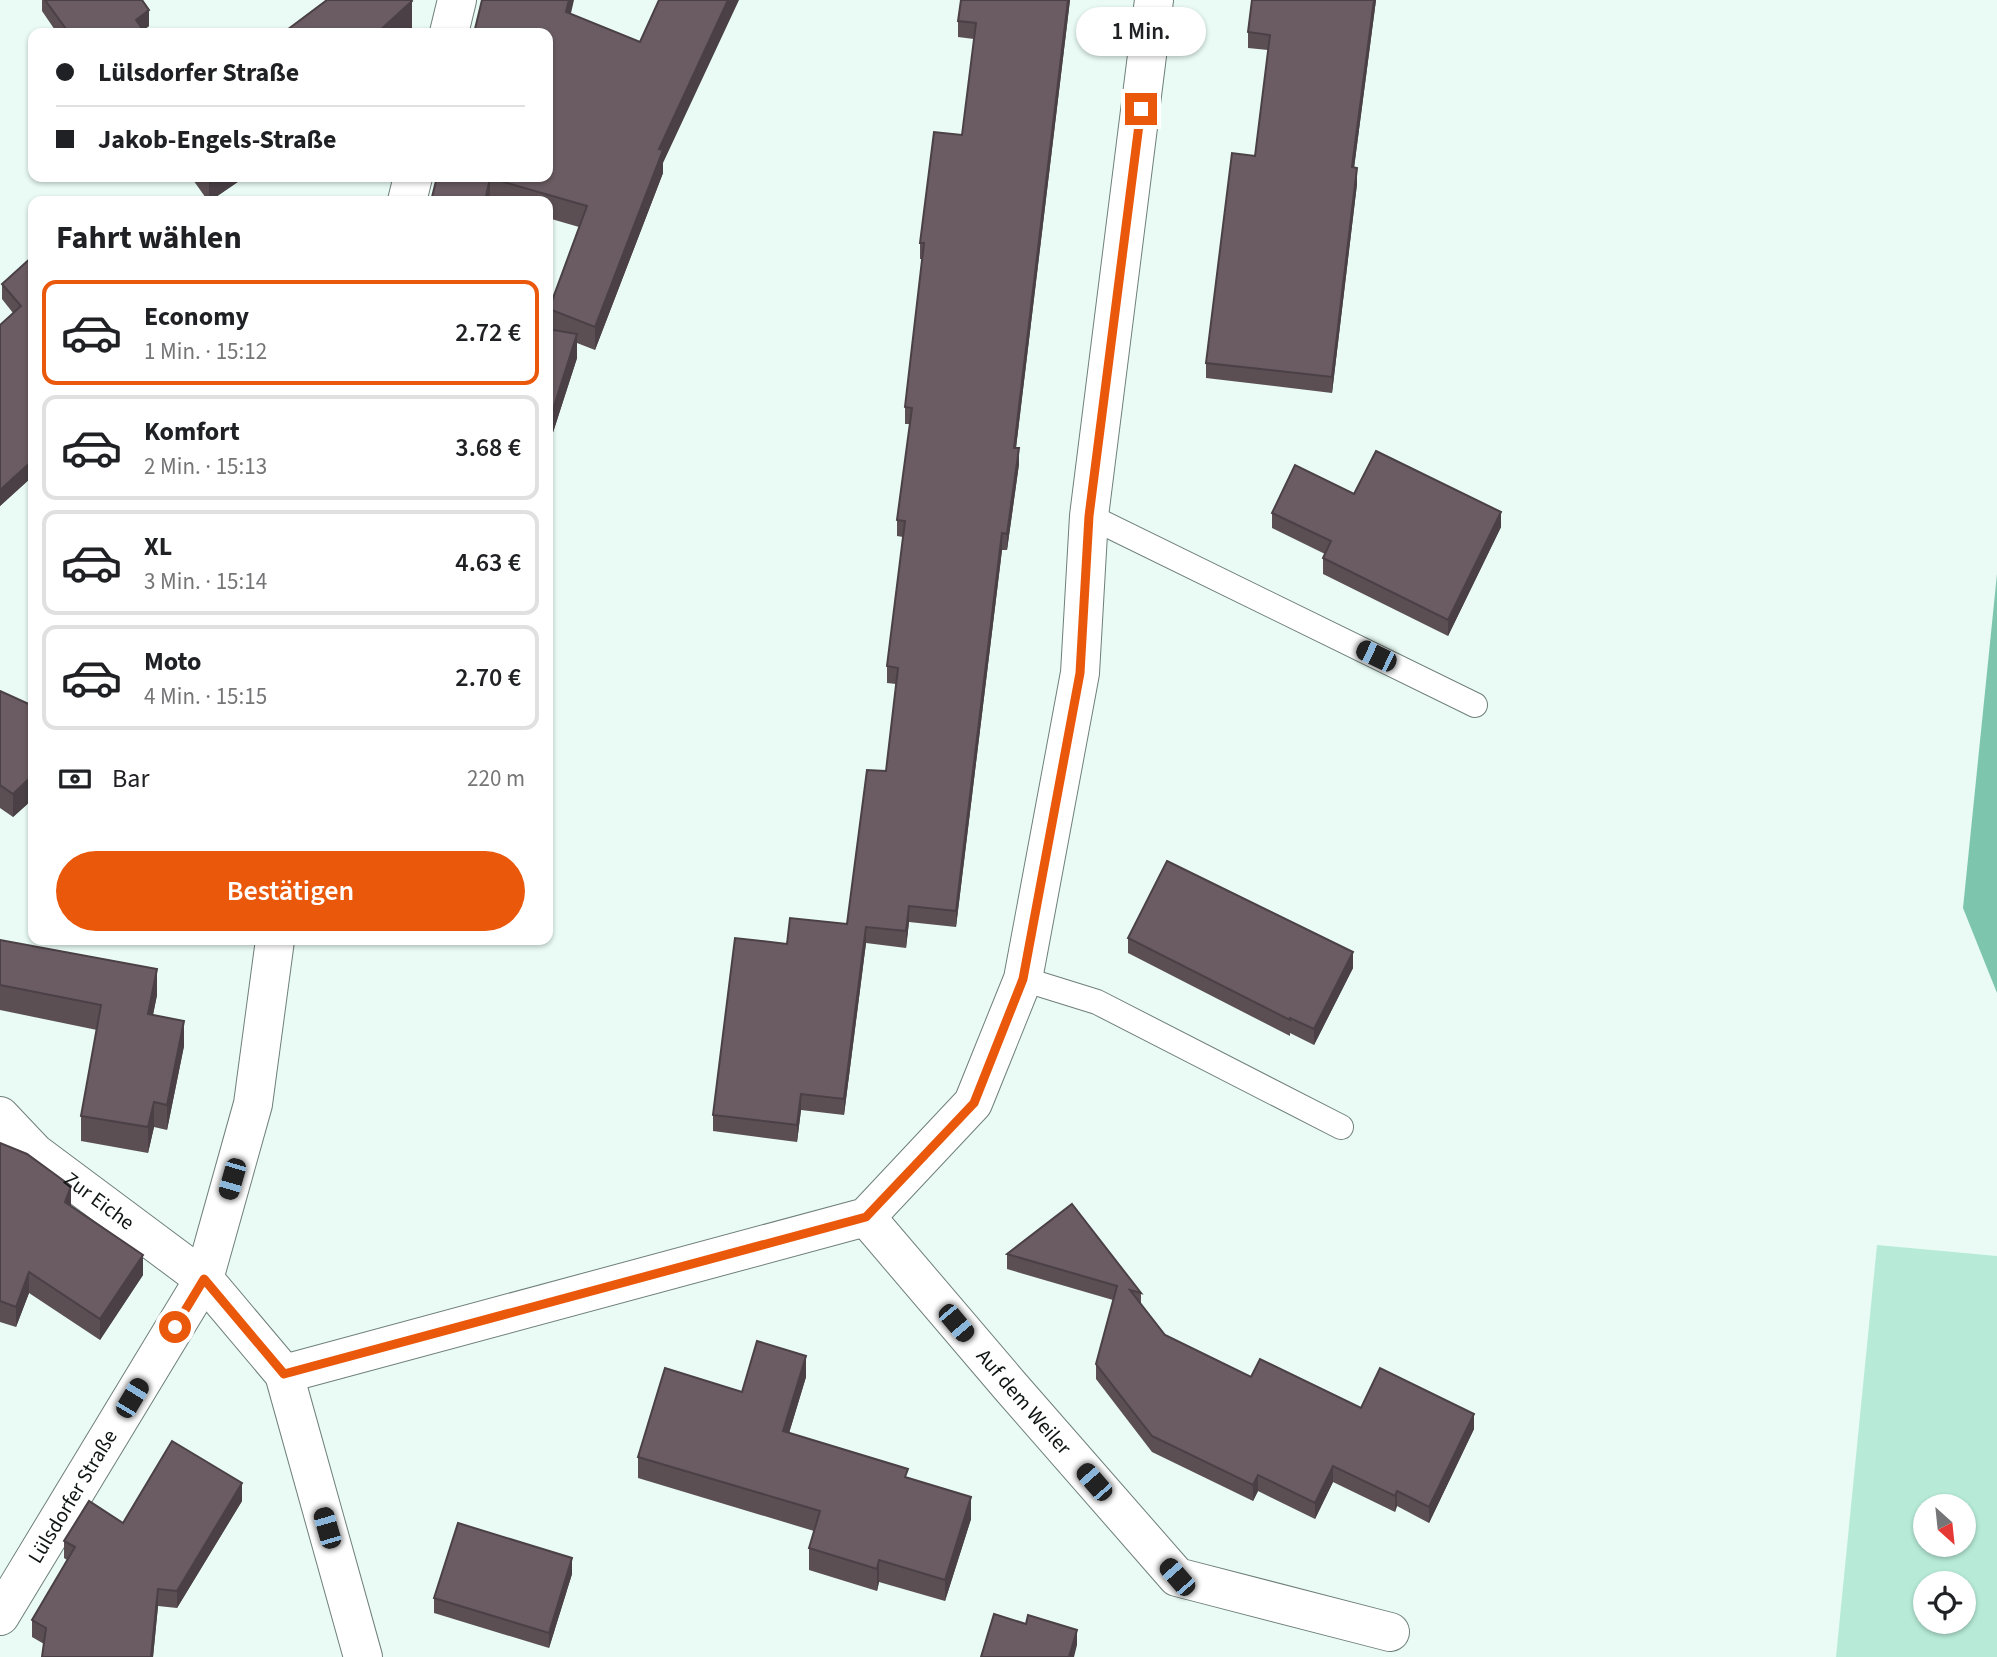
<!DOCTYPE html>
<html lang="de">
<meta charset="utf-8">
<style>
:root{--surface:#fff;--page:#f2f2f2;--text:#202124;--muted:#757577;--line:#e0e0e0;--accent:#ea580c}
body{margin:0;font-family:"Source Sans 3",sans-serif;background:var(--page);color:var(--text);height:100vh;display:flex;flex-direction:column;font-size:26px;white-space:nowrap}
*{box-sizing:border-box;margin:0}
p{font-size:23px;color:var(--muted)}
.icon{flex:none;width:38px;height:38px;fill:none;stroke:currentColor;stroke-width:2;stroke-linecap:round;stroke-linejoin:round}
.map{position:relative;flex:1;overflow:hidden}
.drawer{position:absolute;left:28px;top:196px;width:525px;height:749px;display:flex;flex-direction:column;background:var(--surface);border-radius:14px;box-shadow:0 2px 5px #0004}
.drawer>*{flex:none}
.banner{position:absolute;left:28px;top:28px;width:525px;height:154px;border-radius:14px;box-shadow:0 2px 5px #0004;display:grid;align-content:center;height:154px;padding:0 28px;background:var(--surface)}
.needle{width:46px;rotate:153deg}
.fabs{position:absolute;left:1913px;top:1494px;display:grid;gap:14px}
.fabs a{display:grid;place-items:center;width:63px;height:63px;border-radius:50%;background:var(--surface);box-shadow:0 2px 5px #0004;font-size:35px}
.end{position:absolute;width:32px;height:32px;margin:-16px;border:9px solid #ea580c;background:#fff;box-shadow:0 0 0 4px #fff}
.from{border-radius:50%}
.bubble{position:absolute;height:49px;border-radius:24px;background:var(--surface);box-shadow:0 2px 5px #0004;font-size:23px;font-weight:600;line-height:49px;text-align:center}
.car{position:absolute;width:21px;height:42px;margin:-21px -10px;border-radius:9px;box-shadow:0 0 5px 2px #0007;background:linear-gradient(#222 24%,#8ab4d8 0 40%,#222 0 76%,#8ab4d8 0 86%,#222 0)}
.banner b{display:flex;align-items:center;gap:24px;height:66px;font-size:26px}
.banner b+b{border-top:2px solid var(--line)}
.banner i{width:18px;height:18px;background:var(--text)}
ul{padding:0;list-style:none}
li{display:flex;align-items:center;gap:21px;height:105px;margin:0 14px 10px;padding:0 14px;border:4px solid var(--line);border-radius:14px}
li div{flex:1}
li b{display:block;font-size:26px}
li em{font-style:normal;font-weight:600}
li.on{border-color:var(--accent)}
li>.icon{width:63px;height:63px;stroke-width:1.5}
h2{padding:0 28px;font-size:32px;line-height:84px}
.pay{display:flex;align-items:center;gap:18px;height:77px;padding:0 28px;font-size:26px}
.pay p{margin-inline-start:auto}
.action{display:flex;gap:14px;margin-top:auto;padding:14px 28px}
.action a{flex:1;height:80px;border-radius:42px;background:var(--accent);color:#fff;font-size:28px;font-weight:600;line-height:80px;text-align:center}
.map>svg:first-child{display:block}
.green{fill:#b7ebd8;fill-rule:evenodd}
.water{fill:#7dc6ad}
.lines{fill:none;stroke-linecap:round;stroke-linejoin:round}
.lane-casing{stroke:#6f7f79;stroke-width:26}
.street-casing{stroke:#6f7f79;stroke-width:40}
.lane{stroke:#fff;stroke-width:24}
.street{stroke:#fff;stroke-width:38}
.wall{fill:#5b4f54}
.shaded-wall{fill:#4a4045}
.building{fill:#6a5c62;stroke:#4a4045;stroke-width:2}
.route{stroke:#ea580c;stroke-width:9}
.labels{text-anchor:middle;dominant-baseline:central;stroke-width:7;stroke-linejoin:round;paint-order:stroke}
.street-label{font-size:21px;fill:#0f1513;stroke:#fff}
</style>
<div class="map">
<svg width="1997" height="1657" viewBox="0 0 1997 1657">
<rect width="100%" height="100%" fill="#e9fbf4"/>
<path class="green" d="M1877 1245 1997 1256V1657H1836ZM1925 1507H1964V1545H1925ZM1925 1584H1964V1622H1925Z"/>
<polygon class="water" points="1997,574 1997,993 1963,908"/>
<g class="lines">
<defs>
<g id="lane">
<polyline points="1089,516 1475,705"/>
<polyline points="1023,979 1097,1002 1341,1127"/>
</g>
<g id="street">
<polyline points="449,33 457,0"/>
<polyline points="407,201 413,177"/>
<path id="s1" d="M0 1116 35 1153 204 1279 284 1374 363 1657"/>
<path id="s2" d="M866 1217 1010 1386 1177 1577 1390 1632"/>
<polyline points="284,1374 866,1217 973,1103 1023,979 1080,673 1089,516 1154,0"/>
<path id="s3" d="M0 1616 204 1279 253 1104 275 940"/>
</g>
</defs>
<use href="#lane" class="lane-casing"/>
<use href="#street" class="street-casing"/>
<use href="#lane" class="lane"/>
<use href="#street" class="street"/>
</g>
<g class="wall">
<polygon points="42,0 142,0 149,26 143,31 145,33 57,33 42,11"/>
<polygon points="961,0 1070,0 1016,448 1019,464 1007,550 1002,550 956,927 909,922 906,948 866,943 844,1115 801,1110 797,1142 713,1131 713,1115 787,944 847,924 886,771 896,684 887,683 887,666 903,537 897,536 897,520 910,424 905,424 905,407 922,259 920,259 920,243 962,135 974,39 958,37 958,21"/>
<polygon points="1252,0 1376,0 1354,168 1357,184 1332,393 1206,378 1206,363 1255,156 1268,50 1248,48 1248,32"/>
<polygon points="571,14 663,163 663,173 595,350 577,343 577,358 548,448 548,329 549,329 549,309 579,227 548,218 548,201 431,201"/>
<polygon points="191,177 245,177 210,201 208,201"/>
<polygon points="33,256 33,476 0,506 0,325 13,313 2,299 2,284"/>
<polygon points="1354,494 1501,527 1448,636 1323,574 1323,558 1325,554 1272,528 1272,513"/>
<polygon points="0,691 33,706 33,799 13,817 0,808"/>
<polygon points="1128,938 1353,968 1314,1045 1290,1033 1290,1036 1128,953"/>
<polygon points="0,940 157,995 153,1015 184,1046 167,1130 154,1127 148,1153 81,1141 81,1116 97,1030 0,1010"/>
<polygon points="0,1143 71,1206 143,1275 100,1340 29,1293 16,1327 0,1322"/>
<polygon points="1007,1254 1141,1293 1141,1304 1165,1335 1251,1377 1361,1408 1474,1429 1429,1523 1397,1506 1395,1512 1333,1482 1315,1519 1258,1491 1253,1501 1152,1452 1096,1379 1096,1364 1113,1300 1007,1269"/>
<polygon points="806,1377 789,1433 908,1478 971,1519 945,1601 879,1582 877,1591 809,1570 809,1548 814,1531 638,1478 638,1457 742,1392"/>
<polygon points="242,1501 177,1608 158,1606 153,1657 42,1657 44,1644 32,1637 32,1620 67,1560 64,1558 64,1541 123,1523"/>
<polygon points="572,1574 549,1648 434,1613 434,1598"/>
</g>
<g class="shaded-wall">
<polygon points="569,0 574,0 566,35 566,12"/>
<polygon points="728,0 739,0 663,163 663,173 595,350 595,327 659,149"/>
<polygon points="1068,0 1070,0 1014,464 1014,448"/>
<polygon points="1374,0 1376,0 1352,183 1352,167"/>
<polygon points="412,1 412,29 407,33 377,33"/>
<polygon points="149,10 149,26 139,33 136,20"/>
<polygon points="1357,168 1357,184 1332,393 1332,377"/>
<polygon points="209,177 245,177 210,201 209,201"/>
<polygon points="490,178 490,201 485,201"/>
<polygon points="577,334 577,358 548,448 548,425"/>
<polygon points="1019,448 1019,464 1007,550 1007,534"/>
<polygon points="33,460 33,476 0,506 0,490"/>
<polygon points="1501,512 1501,527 1448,636 1448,620"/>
<polygon points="1002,533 1002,550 956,927 956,911"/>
<polygon points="33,775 33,799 13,817 13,794"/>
<polygon points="909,906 909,922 906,948 906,931"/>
<polygon points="866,927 866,943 844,1115 844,1099"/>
<polygon points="1353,952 1353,968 1314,1045 1314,1029"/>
<polygon points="157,969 157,995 148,1039 148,1014"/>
<polygon points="184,1021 184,1046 167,1130 167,1105"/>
<polygon points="801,1094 801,1110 797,1142 797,1125"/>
<polygon points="154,1102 154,1127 148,1153 148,1127"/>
<polygon points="71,1186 71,1207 65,1202"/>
<polygon points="143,1255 143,1275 100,1340 100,1319"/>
<polygon points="29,1272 29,1293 16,1327 16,1307"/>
<polygon points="806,1356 806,1377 783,1453 783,1431"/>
<polygon points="1474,1414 1474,1429 1429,1523 1429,1507"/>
<polygon points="1333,1466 1333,1482 1315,1519 1315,1503"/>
<polygon points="1258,1475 1258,1491 1253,1501 1253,1485"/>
<polygon points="242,1483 242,1501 177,1608 177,1591"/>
<polygon points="1397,1491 1397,1506 1395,1512 1395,1496"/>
<polygon points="971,1497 971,1519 945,1601 945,1580"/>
<polygon points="572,1558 572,1574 549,1648 549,1633"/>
<polygon points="879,1560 879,1582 877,1591 877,1569"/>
<polygon points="158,1589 158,1606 153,1657 151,1657"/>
<polygon points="1077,1630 1077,1645 1074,1657 1069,1657"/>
</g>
<g class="building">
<polygon points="45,0 142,0 149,10 136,20 145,33 60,33 66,29"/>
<polygon points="327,0 411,0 412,1 377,33 283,33"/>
<polygon points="482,0 569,0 566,12 640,42 659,0 728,0 659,149 663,150 595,327 549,309 587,206 490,178 485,201 431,201 437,177 548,177 548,33 474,33"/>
<polygon points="961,0 1068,0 1014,448 1019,448 1007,534 1002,533 956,911 909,906 906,931 866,927 844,1099 801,1094 797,1125 713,1115 735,938 787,944 790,918 847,924 867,770 886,771 898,668 887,666 905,521 897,520 912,408 905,407 924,243 920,243 934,132 962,135 976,23 958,21"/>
<polygon points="1252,0 1374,0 1352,167 1357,168 1332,377 1206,363 1232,153 1255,156 1270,35 1248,32"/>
<polygon points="33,256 33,460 0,490 0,325 21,306 2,284"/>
<polygon points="548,329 577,334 548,425"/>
<polygon points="1376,451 1501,512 1448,620 1323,558 1331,541 1272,513 1295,465 1354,494"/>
<polygon points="0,691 33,706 33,775 13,794 0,785"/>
<polygon points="1167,861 1353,952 1314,1029 1290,1018 1290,1020 1128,938"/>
<polygon points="0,940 157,969 148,1014 184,1021 167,1105 154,1102 148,1127 81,1116 101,1005 0,985"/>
<polygon points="0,1143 27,1154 71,1186 65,1202 143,1255 100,1319 29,1272 16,1307 0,1301"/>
<polygon points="1072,1204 1141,1293 1130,1290 1165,1335 1251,1377 1260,1359 1361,1408 1380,1368 1474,1414 1429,1507 1397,1491 1395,1496 1333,1466 1315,1503 1258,1475 1253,1485 1152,1436 1096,1364 1117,1286 1007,1254"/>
<polygon points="757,1341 806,1356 783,1431 908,1469 905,1477 971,1497 945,1580 879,1560 877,1569 809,1548 820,1511 638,1457 665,1368 742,1392"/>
<polygon points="172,1441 242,1483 177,1591 158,1589 151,1657 42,1657 46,1628 32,1620 75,1547 64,1541 89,1501 123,1523"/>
<polygon points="458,1523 572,1558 549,1633 434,1598"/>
<polygon points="994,1614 1026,1624 1028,1615 1077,1630 1069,1657 981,1657"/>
</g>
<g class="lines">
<polyline class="route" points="175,1327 204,1279 284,1374 866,1217 974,1103 1023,979 1080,673 1089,516 1141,109"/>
</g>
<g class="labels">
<g class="street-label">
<text stroke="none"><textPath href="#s1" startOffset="131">Zur Eiche</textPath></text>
<text stroke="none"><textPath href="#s2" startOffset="243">Auf dem Weiler</textPath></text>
<text stroke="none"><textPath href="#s3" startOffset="140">Lülsdorfer Straße</textPath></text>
</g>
</g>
</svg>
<div class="fabs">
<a><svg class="needle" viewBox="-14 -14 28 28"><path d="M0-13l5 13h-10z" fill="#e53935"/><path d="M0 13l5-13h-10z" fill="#757577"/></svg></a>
<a><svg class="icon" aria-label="locate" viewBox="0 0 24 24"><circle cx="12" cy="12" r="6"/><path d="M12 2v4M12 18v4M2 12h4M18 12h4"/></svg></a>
</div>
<i class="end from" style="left:175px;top:1327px"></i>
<i class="end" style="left:1141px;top:109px"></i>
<div class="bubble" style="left:1076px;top:7px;width:130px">1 Min.</div>
<i class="car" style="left:1376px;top:656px;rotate:296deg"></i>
<i class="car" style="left:232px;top:1179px;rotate:196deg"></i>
<i class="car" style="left:956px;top:1323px;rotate:140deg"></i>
<i class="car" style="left:132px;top:1398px;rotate:31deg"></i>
<i class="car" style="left:1094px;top:1482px;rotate:319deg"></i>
<i class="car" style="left:327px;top:1528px;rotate:344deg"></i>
<i class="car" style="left:1177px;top:1577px;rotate:319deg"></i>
<div class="banner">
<b><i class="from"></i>Lülsdorfer Straße</b>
<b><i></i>Jakob-Engels-Straße</b>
</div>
<section class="drawer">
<h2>Fahrt wählen</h2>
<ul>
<li class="on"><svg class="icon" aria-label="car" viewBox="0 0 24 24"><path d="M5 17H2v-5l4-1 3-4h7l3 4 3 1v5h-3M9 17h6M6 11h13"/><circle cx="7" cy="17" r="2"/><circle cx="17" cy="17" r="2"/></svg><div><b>Economy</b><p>1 Min. · 15:12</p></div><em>2.72 €</em></li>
<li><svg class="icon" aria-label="car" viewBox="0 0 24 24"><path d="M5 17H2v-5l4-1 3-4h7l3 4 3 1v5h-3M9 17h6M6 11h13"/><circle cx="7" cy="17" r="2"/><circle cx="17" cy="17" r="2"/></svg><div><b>Komfort</b><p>2 Min. · 15:13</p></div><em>3.68 €</em></li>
<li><svg class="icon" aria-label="car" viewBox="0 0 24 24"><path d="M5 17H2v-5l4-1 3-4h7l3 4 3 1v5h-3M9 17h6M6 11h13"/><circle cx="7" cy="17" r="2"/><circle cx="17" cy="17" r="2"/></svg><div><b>XL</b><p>3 Min. · 15:14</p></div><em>4.63 €</em></li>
<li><svg class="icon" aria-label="car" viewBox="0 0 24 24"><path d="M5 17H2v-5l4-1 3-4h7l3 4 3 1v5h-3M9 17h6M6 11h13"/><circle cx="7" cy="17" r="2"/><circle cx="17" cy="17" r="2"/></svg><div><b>Moto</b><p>4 Min. · 15:15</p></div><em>2.70 €</em></li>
</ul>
<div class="pay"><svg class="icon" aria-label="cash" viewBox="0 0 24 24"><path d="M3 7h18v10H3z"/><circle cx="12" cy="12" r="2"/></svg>Bar<p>220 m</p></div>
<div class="action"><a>Bestätigen</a></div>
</section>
</div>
